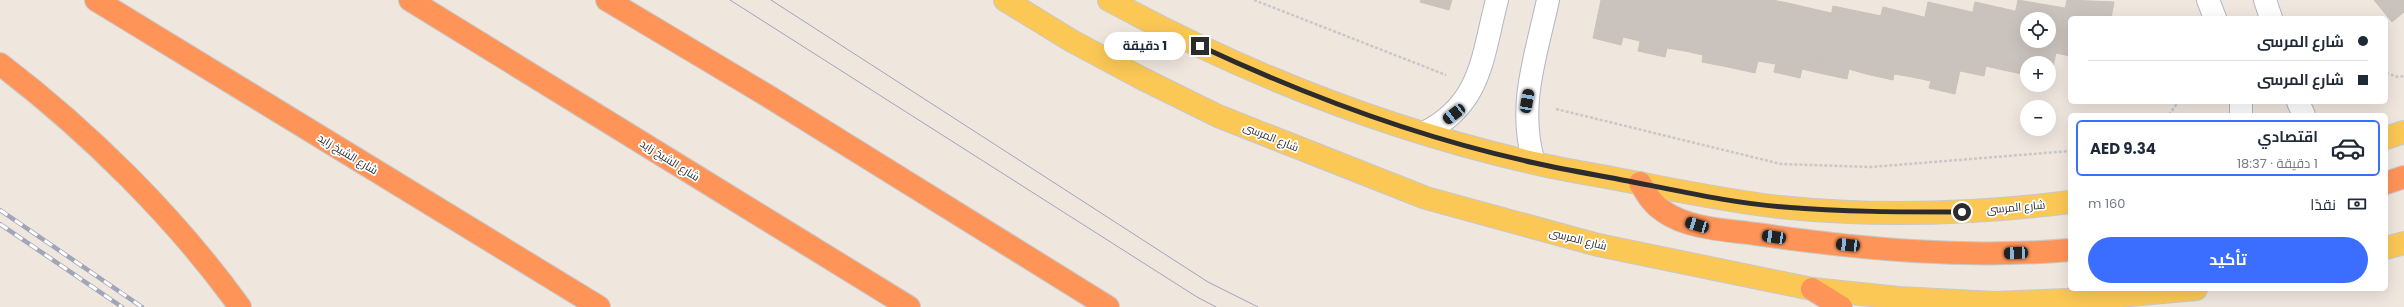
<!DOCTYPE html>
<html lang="ar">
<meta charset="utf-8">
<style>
:root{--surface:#fff;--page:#f2f2f3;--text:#1f2937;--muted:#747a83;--line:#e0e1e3;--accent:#3b6eff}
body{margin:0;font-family:Poppins,Cairo,sans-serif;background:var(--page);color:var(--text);direction:rtl;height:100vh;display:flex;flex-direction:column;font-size:15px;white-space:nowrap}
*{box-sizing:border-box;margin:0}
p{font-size:13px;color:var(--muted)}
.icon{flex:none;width:22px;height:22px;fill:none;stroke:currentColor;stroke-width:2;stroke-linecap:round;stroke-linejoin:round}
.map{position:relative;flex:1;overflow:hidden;direction:ltr}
.sheet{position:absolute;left:2068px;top:113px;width:320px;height:178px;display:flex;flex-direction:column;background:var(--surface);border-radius:6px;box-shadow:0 4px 16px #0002;direction:rtl}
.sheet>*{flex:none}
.hud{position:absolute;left:2068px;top:16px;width:320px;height:88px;border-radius:6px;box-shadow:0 4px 16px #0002;direction:rtl;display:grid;align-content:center;height:88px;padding:0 20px;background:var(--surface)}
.tools{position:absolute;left:2020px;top:12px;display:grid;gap:8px}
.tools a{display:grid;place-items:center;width:36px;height:36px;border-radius:50%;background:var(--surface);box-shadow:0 4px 16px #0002;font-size:20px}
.end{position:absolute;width:18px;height:18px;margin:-9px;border:5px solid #2c2c2c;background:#fff;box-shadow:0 0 0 2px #fff}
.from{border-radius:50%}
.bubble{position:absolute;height:28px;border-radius:14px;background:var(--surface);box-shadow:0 4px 16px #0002;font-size:13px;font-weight:700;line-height:28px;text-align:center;direction:rtl}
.car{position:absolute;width:12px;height:24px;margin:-12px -6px;border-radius:5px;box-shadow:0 0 3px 1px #0007;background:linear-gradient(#222 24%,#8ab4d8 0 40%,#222 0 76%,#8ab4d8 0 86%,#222 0)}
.hud b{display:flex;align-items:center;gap:14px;height:38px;font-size:15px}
.hud b+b{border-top:1px solid var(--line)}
.hud i{width:10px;height:10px;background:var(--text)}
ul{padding:7px 0 0;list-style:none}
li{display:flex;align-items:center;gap:12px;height:56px;margin:0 8px 6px;padding:0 12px;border:2px solid var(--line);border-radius:6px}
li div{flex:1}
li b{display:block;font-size:15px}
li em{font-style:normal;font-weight:700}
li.selected{border-color:var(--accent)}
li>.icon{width:36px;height:36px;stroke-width:1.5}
.pay{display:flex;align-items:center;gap:10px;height:44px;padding:0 20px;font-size:15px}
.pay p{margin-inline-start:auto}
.button{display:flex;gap:8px;margin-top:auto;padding:8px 20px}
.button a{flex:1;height:46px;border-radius:24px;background:var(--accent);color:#fff;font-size:16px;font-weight:700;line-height:46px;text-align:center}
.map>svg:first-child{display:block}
.building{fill:#cac3bd;stroke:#cbc2b7;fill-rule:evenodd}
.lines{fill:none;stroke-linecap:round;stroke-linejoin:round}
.minor-casing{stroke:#b2b6c1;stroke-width:24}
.major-casing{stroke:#c8c8c8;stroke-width:24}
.highway-casing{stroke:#c8c8c8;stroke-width:24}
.path{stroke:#c8c8c8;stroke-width:2.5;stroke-dasharray:3 2;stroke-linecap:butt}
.minor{stroke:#fff;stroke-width:22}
.major{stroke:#fbc856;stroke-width:22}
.highway{stroke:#ff9459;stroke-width:22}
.tram{stroke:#a0a5b8;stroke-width:1}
.rail-casing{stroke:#a0a5b8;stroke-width:4.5}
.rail{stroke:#fff;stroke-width:3;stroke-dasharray:9;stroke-linecap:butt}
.route{stroke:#2c2c2c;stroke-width:5}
.labels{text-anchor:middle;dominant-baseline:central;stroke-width:3.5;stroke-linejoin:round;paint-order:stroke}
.street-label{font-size:11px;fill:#2c2c2c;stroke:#fff}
</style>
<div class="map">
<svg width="2404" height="307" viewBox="0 0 2404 307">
<rect width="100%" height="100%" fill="#efe6de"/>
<g class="building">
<polygon points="1421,0 1452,0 1449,10 1420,2"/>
<polygon points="1601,0 1649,0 1640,41 1623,37 1621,45 1593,38"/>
<polygon points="1649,0 1695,0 1685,51 1667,48 1665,57 1638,51"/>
<polygon points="1695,0 1742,0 1728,67 1702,62 1703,55 1685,51"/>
<polygon points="1742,0 1772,0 1788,3 1775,64 1758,61 1755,73 1728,67"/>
<path d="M2018 0 2065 8 2053 67 2049 66V63H2027V75L2003 70ZM2027 19H2049V41H2027Z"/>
<polygon points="2067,0 2114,2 2111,18 2070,18 2070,56 2056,53"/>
<polygon points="2374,0 2404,0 2404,12 2392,22"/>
<polygon points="1928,2 1972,12 1955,94 1929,88 1931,81 1912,77"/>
<polygon points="1975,2 2015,11 2003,70 1986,66 1984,76 1960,71"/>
<polygon points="1788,3 1831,13 1819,73 1802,69 1800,78 1774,72"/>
<polygon points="1833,6 1881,16 1866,74 1849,69 1847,79 1819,73"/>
<polygon points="1883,7 1924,17 1912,77 1894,74 1893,80 1866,74"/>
</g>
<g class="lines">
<defs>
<g id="minor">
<polyline points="2208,0 2215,18"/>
<polyline points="2265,0 2271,18"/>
<polyline points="2298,102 2304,115"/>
<polyline points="2241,115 2241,102"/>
<path d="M1424 133C1482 104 1482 57 1497 0"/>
<path d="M1534 163C1517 106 1536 56 1548 0"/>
</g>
<g id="major">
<polyline points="1005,0 1072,41 1143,79 1218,116 1426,198 1598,245 1812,289 1899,298 1996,303 2087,299 2196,289"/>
<path d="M1109 0C1243 73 1385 129 1534 163 1563 170 1593 174 1622 180 1675 190 1727 201 1780 207 1876 217 1975 214 2070 202"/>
<polyline points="2386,138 2404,132"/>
<polyline points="2386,248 2404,243"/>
</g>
<g id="highway">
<polyline points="96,0 599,307"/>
<polyline points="410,0 909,307"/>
<polyline points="607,0 768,96 1108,307"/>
<path d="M0 64C88 131 175 217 240 307"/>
<path d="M1640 183C1647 194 1652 204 1663 211 1688 229 1727 230 1756 234 1860 249 1965 259 2070 250"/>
<polyline points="2386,183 2404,177"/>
<polyline points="1812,289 1841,307"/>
</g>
</defs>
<use href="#minor" class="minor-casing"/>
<use href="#major" class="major-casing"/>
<use href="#highway" class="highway-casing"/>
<g class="path">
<polyline points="1254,0 1446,75"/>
<polyline points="2386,73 2398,77 2404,76"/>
<polyline points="1556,109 1781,164 1871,167 2070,151"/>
<polyline points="2169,115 2178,102"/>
</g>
<use href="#minor" class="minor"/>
<use href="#major" class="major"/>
<use href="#highway" class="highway"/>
<g class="tram">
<polyline points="730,0 1197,297 1216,307"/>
<polyline points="771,0 1208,282 1258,307"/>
</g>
<defs>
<g id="rail">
<polyline points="0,210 142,307"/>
<polyline points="0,224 122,307"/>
</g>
</defs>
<use href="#rail" class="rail-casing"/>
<use href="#rail" class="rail"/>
</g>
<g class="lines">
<path class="route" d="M1200 46C1307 96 1419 138 1535 163 1566 170 1597 175 1628 181 1680 191 1731 203 1784 207 1843 212 1902 212 1962 212"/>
</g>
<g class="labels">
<g class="street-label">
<text transform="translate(1271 137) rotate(22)">شارع المرسى</text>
<text transform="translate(348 154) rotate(31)">شارع الشيخ زايد</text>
<text transform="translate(670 160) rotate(32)">شارع الشيخ زايد</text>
<text transform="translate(2016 207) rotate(-5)">شارع المرسى</text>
<text transform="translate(1578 239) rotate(14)">شارع المرسى</text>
</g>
</g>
</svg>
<div class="tools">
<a><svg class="icon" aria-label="locate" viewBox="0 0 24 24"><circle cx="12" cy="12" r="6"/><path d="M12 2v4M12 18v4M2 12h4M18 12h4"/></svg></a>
<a>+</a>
<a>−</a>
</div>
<i class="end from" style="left:1962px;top:212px"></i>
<i class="end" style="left:1200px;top:46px"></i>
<div class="bubble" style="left:1104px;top:32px;width:82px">1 دقيقة</div>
<i class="car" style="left:1527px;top:101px;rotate:10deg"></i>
<i class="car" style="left:1454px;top:114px;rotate:232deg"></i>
<i class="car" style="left:1697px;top:225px;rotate:287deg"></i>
<i class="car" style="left:1774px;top:237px;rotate:278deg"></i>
<i class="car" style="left:1848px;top:245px;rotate:276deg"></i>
<i class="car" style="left:2016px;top:253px;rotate:268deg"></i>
<div class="hud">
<b><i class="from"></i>شارع المرسى</b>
<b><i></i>شارع المرسى</b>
</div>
<section class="sheet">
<ul>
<li class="selected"><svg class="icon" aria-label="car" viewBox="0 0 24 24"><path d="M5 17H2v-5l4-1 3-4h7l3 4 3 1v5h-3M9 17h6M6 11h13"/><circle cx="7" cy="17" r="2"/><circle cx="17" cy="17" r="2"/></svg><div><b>اقتصادي</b><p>1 دقيقة · 18:37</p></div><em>AED 9.34</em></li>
</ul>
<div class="pay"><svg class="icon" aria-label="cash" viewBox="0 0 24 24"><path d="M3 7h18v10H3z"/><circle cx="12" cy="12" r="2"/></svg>نقدًا<p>160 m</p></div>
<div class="button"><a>تأكيد</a></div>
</section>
</div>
